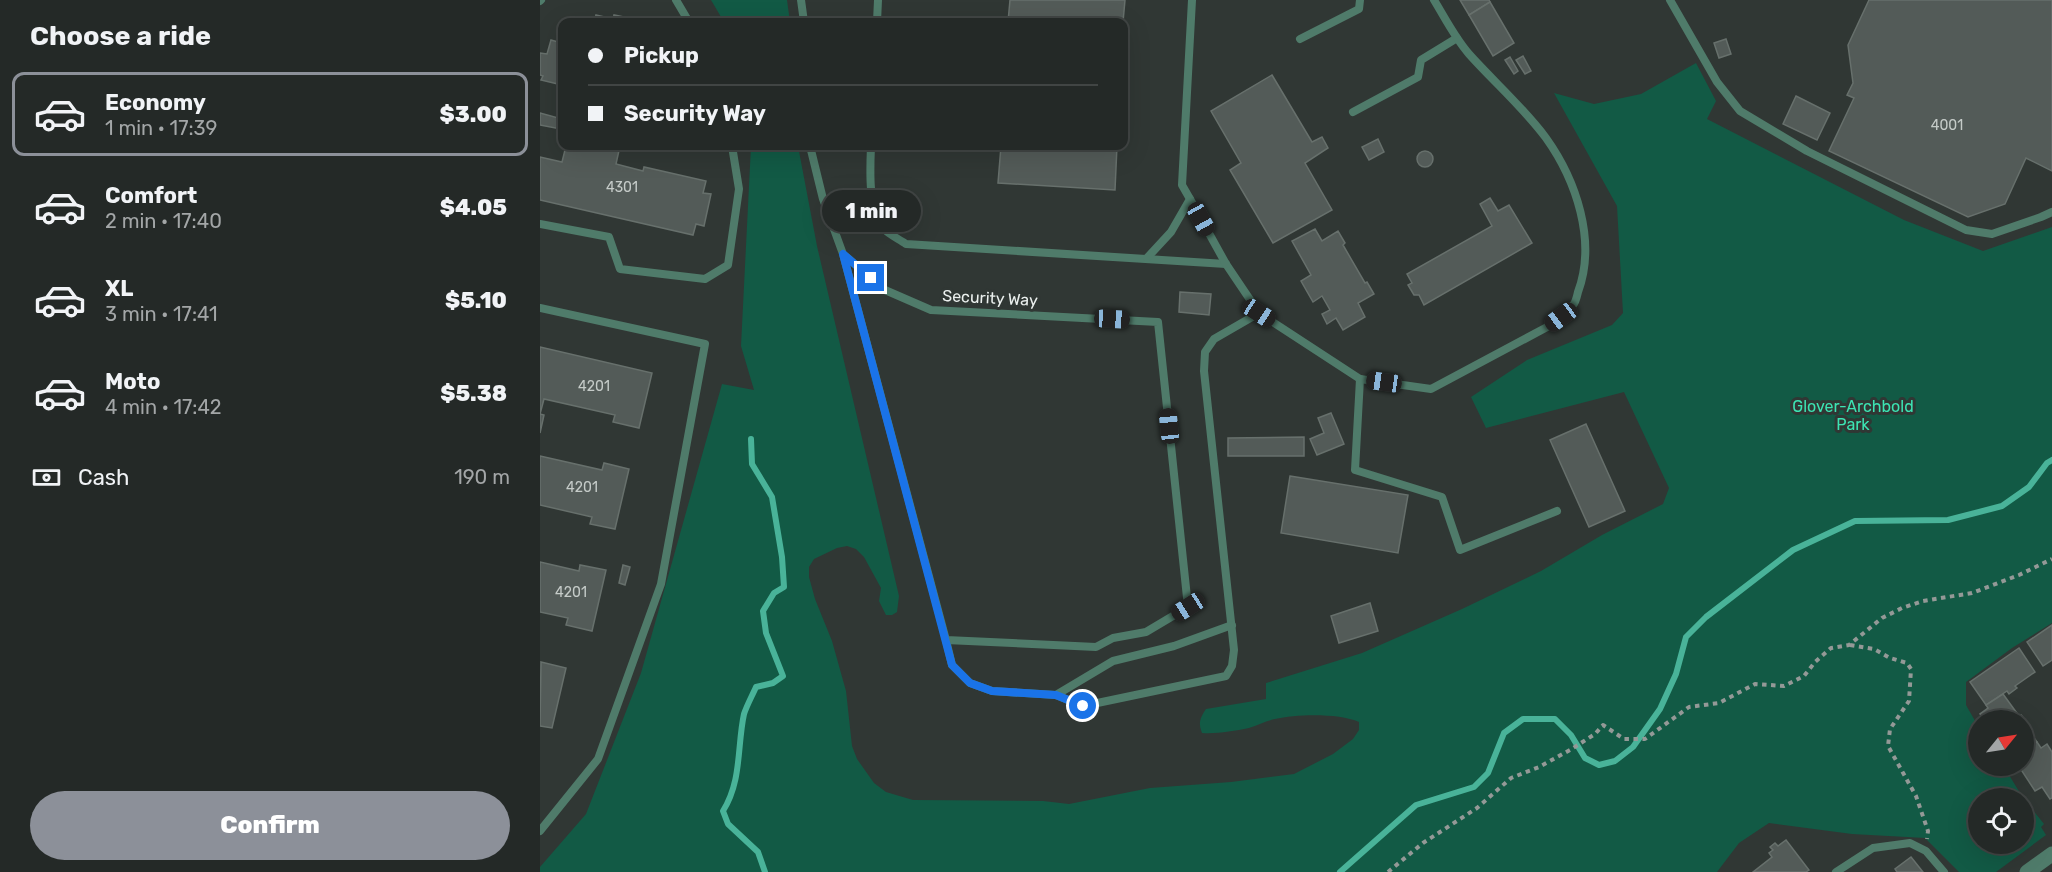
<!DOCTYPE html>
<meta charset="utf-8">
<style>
:root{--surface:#242927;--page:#303533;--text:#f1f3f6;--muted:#a3a6a7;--line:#414544;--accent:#8c9099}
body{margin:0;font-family:Rubik,sans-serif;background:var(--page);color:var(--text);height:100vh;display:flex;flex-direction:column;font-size:22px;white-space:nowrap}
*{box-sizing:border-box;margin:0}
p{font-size:20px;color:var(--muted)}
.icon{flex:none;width:33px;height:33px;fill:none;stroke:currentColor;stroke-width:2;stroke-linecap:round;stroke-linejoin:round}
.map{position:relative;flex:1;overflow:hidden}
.details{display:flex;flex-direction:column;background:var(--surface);width:540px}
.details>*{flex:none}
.guide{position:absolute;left:18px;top:18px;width:570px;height:132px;border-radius:12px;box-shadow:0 6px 24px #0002,0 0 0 2px var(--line);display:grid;align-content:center;height:132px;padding:0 30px;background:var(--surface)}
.needle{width:39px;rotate:60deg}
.controls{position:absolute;left:1428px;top:710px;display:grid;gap:12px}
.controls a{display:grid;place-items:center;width:66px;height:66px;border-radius:50%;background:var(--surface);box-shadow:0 6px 24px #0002,0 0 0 2px var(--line);font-size:30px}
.end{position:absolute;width:27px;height:27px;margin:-14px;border:8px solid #1a73e8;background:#fff;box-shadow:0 0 0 3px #fff}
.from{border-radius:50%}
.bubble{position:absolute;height:42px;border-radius:21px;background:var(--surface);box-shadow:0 6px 24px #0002,0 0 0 2px var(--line);font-size:20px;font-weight:800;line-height:42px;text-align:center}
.car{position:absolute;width:18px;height:36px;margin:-18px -9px;border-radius:8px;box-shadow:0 0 4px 2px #0007;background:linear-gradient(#222 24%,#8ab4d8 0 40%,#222 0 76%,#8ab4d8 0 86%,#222 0)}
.guide b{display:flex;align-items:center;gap:21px;height:57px;font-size:22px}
.guide b+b{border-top:2px solid var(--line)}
.guide i{width:15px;height:15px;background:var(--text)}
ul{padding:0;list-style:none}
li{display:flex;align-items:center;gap:18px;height:84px;margin:0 12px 9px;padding:0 18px;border:3px solid transparent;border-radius:12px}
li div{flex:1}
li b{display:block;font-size:22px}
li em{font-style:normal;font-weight:800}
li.current{border-color:var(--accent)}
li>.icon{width:54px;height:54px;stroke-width:1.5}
h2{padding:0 30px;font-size:27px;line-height:72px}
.pay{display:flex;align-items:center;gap:15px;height:66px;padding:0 30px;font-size:22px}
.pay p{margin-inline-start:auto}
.button{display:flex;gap:12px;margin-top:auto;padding:12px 30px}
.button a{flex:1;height:69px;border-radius:36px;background:var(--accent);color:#fff;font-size:24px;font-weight:800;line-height:69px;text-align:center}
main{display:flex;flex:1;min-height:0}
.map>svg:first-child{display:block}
.green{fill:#125a45}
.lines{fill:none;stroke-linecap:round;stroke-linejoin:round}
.stream{stroke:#49b399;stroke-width:6}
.building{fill:#535b58;stroke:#67706c;stroke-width:1.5}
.path{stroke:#949997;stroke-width:4;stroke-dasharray:4.5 4.5;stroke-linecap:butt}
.lane{stroke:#4f7b6a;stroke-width:8}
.street{stroke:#4f7b6a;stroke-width:15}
.route{stroke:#1a73e8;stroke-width:8}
.labels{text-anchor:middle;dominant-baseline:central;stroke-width:6;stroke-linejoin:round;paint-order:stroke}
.number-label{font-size:14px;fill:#c5cbc8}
.street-label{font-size:16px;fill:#ebf0ee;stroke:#303734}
.park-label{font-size:16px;fill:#3ce4b3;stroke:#303734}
</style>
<main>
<section class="details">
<h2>Choose a ride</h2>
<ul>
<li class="current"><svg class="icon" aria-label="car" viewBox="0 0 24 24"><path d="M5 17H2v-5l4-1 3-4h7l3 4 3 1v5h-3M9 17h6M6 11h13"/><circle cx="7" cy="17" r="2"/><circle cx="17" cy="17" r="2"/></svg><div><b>Economy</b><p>1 min · 17:39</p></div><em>$3.00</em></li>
<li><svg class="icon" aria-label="car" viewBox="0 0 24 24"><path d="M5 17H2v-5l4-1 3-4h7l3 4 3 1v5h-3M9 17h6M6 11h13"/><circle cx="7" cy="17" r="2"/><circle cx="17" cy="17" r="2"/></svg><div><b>Comfort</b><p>2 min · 17:40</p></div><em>$4.05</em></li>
<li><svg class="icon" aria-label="car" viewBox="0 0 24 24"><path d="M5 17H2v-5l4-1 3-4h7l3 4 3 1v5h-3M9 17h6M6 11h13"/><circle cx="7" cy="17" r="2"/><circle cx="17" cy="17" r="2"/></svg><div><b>XL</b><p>3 min · 17:41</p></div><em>$5.10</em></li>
<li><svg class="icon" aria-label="car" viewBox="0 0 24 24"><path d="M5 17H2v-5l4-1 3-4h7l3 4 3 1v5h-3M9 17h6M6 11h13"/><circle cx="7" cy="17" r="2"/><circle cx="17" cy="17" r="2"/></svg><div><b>Moto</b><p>4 min · 17:42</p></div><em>$5.38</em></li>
</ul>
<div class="pay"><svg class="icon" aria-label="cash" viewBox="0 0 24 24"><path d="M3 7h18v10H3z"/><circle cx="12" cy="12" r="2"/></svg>Cash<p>190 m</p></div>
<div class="button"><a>Confirm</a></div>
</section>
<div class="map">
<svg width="1512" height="872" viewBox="0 0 1512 872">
<rect width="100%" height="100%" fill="#303734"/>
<g class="green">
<polygon points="171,0 247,0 250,22 184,22"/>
<path d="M1156 63 1176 101 1167 119 1364 220 1443 251 1512 227V623L1472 648 1426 682V705L1438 726V765H1463L1483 798H1438V843H1484V799L1504 824 1501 827 1506 835 1456 872H1419L1385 838 1312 834 1229 823 1199 843 1177 872H0V867L46 814 101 673 182 384 214 390 201 346 211 146H258L277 246 359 596 357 612 352 615H346L339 601 341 588 324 557 316 549 307 546 297 548 274 559 269 567V577L275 599 292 641 306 691 312 746 317 759 334 783 346 792 373 800 503 801 529 804 610 788 691 782 754 774 793 754 813 739 819 730V722C799 713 757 714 735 719 726 721 718 725 709 728 694 731 677 734 662 733 658 723 660 718 666 709L726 699V683L822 653 922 609 1001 571 1062 535 1123 504 1129 488 1084 392 946 428 931 397 987 360 1072 325 1083 313 1077 206 1014 93 1054 104 1101 94Z"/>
</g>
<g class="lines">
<g class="stream">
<path d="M211 439 212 464 232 497 242 557 244 587 234 593 223 611 226 633 243 676 233 683 216 687C212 696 207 705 204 714 197 746 202 781 183 811L188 824 218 852 225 872"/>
<polyline points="800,872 876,805 934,787 948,773 964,733 983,719 1015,719 1031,735 1045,758 1059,765 1075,761 1093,747 1120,709 1136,674 1146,637 1166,617 1253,550 1315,521 1408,520 1462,506 1489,487 1507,463 1512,460"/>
</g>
</g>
<g class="building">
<polygon points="470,0 585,0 583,22 468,22"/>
<polygon points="920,0 949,0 950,2 929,15"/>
<polygon points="1329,0 1512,0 1512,171 1486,158 1465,204 1428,217 1289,151 1314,98 1307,95 1313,83 1308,45"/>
<polygon points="950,2 974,43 953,56 929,15"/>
<polygon points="56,15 73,19 74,15 89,18 88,22 54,22"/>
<polygon points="1186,39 1191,54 1179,58 1174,43"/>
<polygon points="11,40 22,43 22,85 1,80 3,76 0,75 0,53 7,54"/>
<polygon points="983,56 991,71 985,74 976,60"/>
<polygon points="970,57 978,71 974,74 965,60"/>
<polygon points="732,75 772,142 782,137 788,148 765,163 792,210 733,243 690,170 701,163 671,111"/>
<polygon points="1256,96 1290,113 1277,140 1243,124"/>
<polygon points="0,113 22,119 22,143 18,142 21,129 0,125"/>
<polygon points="838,139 844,152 829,160 822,147"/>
<polygon points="26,146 80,146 76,164 103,171 104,167 166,181 163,193 171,194 164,226 156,224 153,235 0,200 0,157 22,162"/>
<polygon points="461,146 577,146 575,190 458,183"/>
<circle cx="885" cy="159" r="8"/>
<polygon points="950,198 958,211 969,205 992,243 884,305 879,295 874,295 868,285 872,283 867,274 952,226 940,204"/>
<polygon points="775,229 782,241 798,231 805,243 803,245 825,283 827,282 834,294 818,303 825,317 803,330 796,318 787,324 782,314 790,310 782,296 773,302 761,281 771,275 752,241"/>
<polygon points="640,292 671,294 669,315 639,312"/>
<polygon points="0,347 112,373 99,428 73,422 75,415 4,399 0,414 4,415 0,433"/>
<polygon points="791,413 804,444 777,455 770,439 784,433 778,418"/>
<polygon points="1046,424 1085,511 1049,527 1010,440"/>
<polygon points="764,437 764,456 688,456 688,438"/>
<polygon points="0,456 62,470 64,463 89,469 75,529 50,524 52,517 0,505"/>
<polygon points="750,476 868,495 858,553 741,533"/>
<polygon points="0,562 39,571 40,565 66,570 52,631 26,625 28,618 0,612"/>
<polygon points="83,565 90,567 85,585 79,583"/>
<polygon points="830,603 838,631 799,643 791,616"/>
<polygon points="1512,625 1512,660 1503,666 1487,642"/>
<polygon points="1479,648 1495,672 1475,686 1477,688 1469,694 1467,691 1446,705 1430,682"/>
<polygon points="1,662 26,668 12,728 0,726"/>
<polygon points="1463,694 1479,716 1481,715 1486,721 1484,723 1497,742 1484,751 1484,720 1445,720 1440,714 1448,708 1446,705"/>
<polygon points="1497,742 1501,748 1507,744 1512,752 1512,798 1510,799 1502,787 1495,791 1478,765 1484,765 1484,751"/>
<polygon points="1246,840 1269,870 1266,872 1213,872 1232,857 1229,853 1233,850 1230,847 1235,843 1238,846"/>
<polygon points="1371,857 1383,872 1357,872 1355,869"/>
</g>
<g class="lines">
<g class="path">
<polyline points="1310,645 1334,649 1350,658 1367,663 1371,669 1369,701 1350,729 1348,746 1376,796 1388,831 1387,839"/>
<polyline points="848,872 883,843 937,808 971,778 999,767 1030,750 1055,734 1063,725 1084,739 1105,739 1149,707 1179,703 1215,684 1244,686 1264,676 1275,662 1291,648 1309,645 1342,618 1362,608 1383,601 1432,593 1479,575 1512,559"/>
</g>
<g class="lane">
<polyline points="136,0 149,22"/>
<polyline points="261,0 264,22"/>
<polyline points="1130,0 1177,82 1200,111 1267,151 1426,230 1452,234 1501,217 1512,212"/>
<polyline points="0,1 1,0"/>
<polyline points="337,22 338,0"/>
<polyline points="760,39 819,9 820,0"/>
<polyline points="813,112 878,77 881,60 917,38"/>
<polyline points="270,146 283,199 303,254 345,290 391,310 618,322 648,607 606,632 573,638 556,647 406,640 303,254"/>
<path d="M331 146C330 170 328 208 343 228 348 234 359 239 366 244L686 264"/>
<path d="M650 199 686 264 719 313 820 379 891 389 1009 326C1017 320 1028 313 1033 305 1036 302 1037 296 1038 292 1057 241 1036 180 1006 138 983 107 954 82 929 54 915 38 905 18 894 0"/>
<polyline points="0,224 69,237 80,269 165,279 188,265 199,189 192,146"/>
<polyline points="607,258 631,232 650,199 642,185 652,0"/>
<polyline points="0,308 165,344 121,584 58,759 0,831"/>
<polyline points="820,379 815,470 902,497 920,550 1017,511"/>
<polyline points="406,640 412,665 430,683 452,691 516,695 543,706 686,676 692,666 694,650 664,371 665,352 674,339 719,313"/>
<polyline points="516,695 573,661 634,646 692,625"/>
<polyline points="1296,872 1333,848 1370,843 1386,851 1404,872"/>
</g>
<polyline class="street" points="1487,872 1512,854"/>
</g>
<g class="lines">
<polyline class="route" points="331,278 303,254 412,665 430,683 452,691 516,695 543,706"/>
</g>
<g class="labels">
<g class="number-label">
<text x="1407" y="125">4001</text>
<text x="82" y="187">4301</text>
<text x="54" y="386">4201</text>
<text x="42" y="487">4201</text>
<text x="31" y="592">4201</text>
</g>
<g class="street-label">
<text transform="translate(450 298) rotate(3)">Security Way</text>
</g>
<g class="park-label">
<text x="1313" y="406">Glover-Archbold<tspan x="1313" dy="18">Park</tspan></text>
</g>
</g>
</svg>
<div class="controls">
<a><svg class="needle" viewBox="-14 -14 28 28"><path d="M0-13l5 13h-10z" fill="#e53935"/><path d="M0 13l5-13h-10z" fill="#a3a6a7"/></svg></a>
<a><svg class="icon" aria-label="locate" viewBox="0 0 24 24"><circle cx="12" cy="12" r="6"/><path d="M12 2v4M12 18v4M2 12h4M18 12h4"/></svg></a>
</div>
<i class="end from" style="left:543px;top:706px"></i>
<i class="end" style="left:331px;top:278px"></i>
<div class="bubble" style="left:282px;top:190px;width:99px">1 min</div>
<i class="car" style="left:661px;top:219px;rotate:151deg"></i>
<i class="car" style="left:719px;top:313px;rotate:123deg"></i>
<i class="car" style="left:1021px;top:317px;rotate:234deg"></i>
<i class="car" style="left:572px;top:319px;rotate:93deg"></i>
<i class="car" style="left:844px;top:382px;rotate:278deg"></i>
<i class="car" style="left:629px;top:426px;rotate:354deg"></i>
<i class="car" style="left:648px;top:607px;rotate:238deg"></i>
<div class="guide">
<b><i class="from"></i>Pickup</b>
<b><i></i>Security Way</b>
</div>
</div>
</main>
